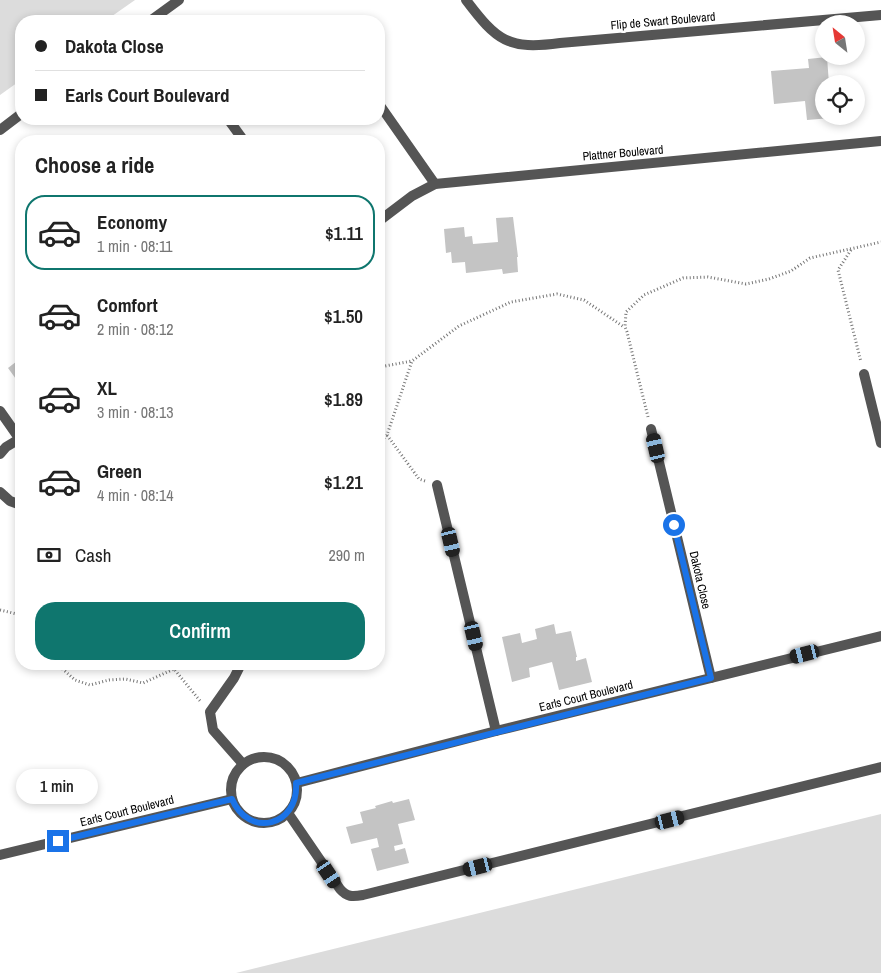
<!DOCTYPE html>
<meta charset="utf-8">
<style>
:root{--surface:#fff;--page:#f2f2f2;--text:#222;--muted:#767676;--line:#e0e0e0;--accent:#0f766e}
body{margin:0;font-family:"Archivo Narrow",sans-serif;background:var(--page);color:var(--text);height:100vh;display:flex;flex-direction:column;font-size:19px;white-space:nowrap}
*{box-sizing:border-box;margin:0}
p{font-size:16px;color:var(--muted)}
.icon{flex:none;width:28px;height:28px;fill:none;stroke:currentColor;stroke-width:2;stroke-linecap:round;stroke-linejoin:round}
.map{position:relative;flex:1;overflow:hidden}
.side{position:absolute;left:15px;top:135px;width:370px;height:535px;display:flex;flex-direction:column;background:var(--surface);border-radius:20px;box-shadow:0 2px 8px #0003}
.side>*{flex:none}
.guide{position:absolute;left:15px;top:15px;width:370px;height:110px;border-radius:20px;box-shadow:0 2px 8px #0003;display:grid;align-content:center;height:110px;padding:0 20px;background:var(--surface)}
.needle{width:32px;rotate:330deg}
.fabs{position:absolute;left:815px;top:15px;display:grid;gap:10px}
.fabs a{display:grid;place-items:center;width:50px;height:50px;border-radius:50%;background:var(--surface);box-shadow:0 2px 8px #0003;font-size:25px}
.end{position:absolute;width:22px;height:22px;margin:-11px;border:6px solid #1a73e8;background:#fff;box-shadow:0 0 0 2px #fff}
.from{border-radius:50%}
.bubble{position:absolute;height:35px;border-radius:18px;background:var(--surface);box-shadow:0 2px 8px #0003;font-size:16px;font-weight:600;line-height:35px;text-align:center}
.car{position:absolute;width:15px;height:30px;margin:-15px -8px;border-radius:6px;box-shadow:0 0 4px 1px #0007;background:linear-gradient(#222 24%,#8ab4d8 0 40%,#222 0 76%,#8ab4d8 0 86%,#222 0)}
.guide b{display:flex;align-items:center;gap:18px;height:48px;font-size:19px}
.guide b+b{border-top:1px solid var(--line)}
.guide i{width:12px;height:12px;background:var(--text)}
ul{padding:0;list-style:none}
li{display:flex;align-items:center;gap:15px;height:75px;margin:0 10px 8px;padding:0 10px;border:2px solid transparent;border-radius:20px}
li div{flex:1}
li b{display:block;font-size:19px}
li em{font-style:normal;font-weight:600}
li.on{border-color:var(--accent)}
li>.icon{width:45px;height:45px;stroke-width:1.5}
h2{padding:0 20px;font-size:22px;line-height:60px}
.pay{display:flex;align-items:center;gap:12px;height:55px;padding:0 20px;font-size:19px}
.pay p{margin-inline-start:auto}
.button{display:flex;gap:10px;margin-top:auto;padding:10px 20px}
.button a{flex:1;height:58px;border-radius:20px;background:var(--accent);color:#fff;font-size:20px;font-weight:600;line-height:58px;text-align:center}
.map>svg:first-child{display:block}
.green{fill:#dcdcdc}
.building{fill:#c4c4c4}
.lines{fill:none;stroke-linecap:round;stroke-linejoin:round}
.path{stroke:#777;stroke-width:3;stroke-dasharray:1 2.5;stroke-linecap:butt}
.street{stroke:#555;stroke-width:10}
.route{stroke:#1a73e8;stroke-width:6}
.labels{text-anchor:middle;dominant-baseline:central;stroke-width:5;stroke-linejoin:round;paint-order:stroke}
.street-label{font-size:12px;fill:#000;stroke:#fff}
</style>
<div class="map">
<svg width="881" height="973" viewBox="0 0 881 973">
<rect width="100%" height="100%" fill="#fff"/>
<g class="green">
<polygon points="0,0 135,0 105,21 21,21 21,80 0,95"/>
<polygon points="881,814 881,973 236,973"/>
</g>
<g class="building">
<polygon points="827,57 829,84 824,84 824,116 831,116 831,118 807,120 805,101 774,104 771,71 809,68 808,59"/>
<polygon points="513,217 518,257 517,257 518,272 503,274 502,269 466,273 465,262 452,263 451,252 446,253 444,229 464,227 465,237 472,236 473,244 498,242 496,218"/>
<polygon points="21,358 21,386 8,368"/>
<polygon points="554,624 556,634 571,631 577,657 576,657 576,661 586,658 592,682 559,690 552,662 529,668 530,677 512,682 502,637 520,633 522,643 537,639 535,629"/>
<polygon points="409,799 415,820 398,824 403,844 394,846 395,851 405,848 409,863 377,871 371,849 379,847 377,838 351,844 346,827 363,823 360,812 376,808 375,806 392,801 393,803"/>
</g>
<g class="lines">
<g class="path">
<polyline points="851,250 838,270 861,362"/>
<polyline points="379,369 385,366 412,361"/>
<polyline points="648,417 627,332 625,327 626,312 644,295 683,278 708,277 746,284 769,279 791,271 810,258 881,242"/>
<polyline points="379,443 387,435"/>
<polyline points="425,481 419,479 387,435 412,361 459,326 511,302 557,294 584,300 624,327"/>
<polyline points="0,610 17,614 21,617"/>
<polyline points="57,664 75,680 90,685 109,680 125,679 143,683 174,669 201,702"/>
</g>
<g class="street">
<path d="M466 0C497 41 508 50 560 43L881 15"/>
<polyline points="150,21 179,0"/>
<polyline points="379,104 435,184"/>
<polyline points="228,119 244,141"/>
<polyline points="0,130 21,114"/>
<polyline points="379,221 412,196 435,184 881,141"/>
<polyline points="864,374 881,443"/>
<polyline points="0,411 19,438"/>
<polyline points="651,429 711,678"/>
<polyline points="0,454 6,447 21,438"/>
<polyline points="437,485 496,731"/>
<polyline points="0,492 10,501 21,505"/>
<polyline points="241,664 234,678 210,712 213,730 243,764"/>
<circle cx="264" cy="790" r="33"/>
<polyline points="297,783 496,731 881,636"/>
<path d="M288 813 340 889C347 897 352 897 363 895L881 767"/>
<polyline points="0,855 232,799"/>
</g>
</g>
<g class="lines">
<path class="route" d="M58 841 232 799C249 839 299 826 296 783L711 678 674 525"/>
</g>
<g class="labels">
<g class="street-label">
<text transform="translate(663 21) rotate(-5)">Flip de Swart Boulevard</text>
<text transform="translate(623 153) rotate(-5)">Plattner Boulevard</text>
<text transform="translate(700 580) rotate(77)">Dakota Close</text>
<text transform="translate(586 696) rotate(-14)">Earls Court Boulevard</text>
<text transform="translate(127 811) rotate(-14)">Earls Court Boulevard</text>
</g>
</g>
</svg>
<div class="fabs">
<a><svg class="needle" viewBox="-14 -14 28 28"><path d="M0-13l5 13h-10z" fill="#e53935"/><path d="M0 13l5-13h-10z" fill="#767676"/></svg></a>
<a><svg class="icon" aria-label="locate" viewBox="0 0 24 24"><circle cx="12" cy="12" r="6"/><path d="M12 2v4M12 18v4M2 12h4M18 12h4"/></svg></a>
</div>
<i class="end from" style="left:674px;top:525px"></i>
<i class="end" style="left:58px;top:841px"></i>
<div class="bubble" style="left:16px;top:769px;width:82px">1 min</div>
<i class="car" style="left:656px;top:448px;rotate:347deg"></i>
<i class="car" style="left:451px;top:542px;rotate:167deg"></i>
<i class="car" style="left:474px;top:636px;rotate:167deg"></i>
<i class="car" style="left:805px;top:654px;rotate:256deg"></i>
<i class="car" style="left:670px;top:820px;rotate:76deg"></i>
<i class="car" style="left:478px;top:867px;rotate:256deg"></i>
<i class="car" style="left:329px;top:874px;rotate:146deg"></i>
<div class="guide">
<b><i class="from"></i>Dakota Close</b>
<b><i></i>Earls Court Boulevard</b>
</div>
<section class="side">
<h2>Choose a ride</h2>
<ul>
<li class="on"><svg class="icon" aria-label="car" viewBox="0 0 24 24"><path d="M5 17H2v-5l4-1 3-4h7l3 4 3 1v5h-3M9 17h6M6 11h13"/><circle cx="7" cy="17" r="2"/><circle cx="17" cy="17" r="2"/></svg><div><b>Economy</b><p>1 min · 08:11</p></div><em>$1.11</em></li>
<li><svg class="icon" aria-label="car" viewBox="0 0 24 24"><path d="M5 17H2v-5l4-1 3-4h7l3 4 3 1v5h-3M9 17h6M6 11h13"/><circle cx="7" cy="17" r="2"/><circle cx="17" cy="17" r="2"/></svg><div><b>Comfort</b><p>2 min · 08:12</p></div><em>$1.50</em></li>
<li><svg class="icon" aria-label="car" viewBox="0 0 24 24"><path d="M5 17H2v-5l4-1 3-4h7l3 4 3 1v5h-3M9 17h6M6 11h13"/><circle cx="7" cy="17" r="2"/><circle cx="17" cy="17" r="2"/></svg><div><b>XL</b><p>3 min · 08:13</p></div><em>$1.89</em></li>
<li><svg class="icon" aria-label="car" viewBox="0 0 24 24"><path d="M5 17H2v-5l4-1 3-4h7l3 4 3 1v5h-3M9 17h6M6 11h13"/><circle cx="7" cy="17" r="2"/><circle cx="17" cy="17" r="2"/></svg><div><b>Green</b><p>4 min · 08:14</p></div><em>$1.21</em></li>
</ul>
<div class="pay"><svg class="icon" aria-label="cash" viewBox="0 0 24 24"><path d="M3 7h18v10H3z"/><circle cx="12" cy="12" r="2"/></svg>Cash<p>290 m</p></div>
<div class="button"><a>Confirm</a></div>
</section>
</div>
